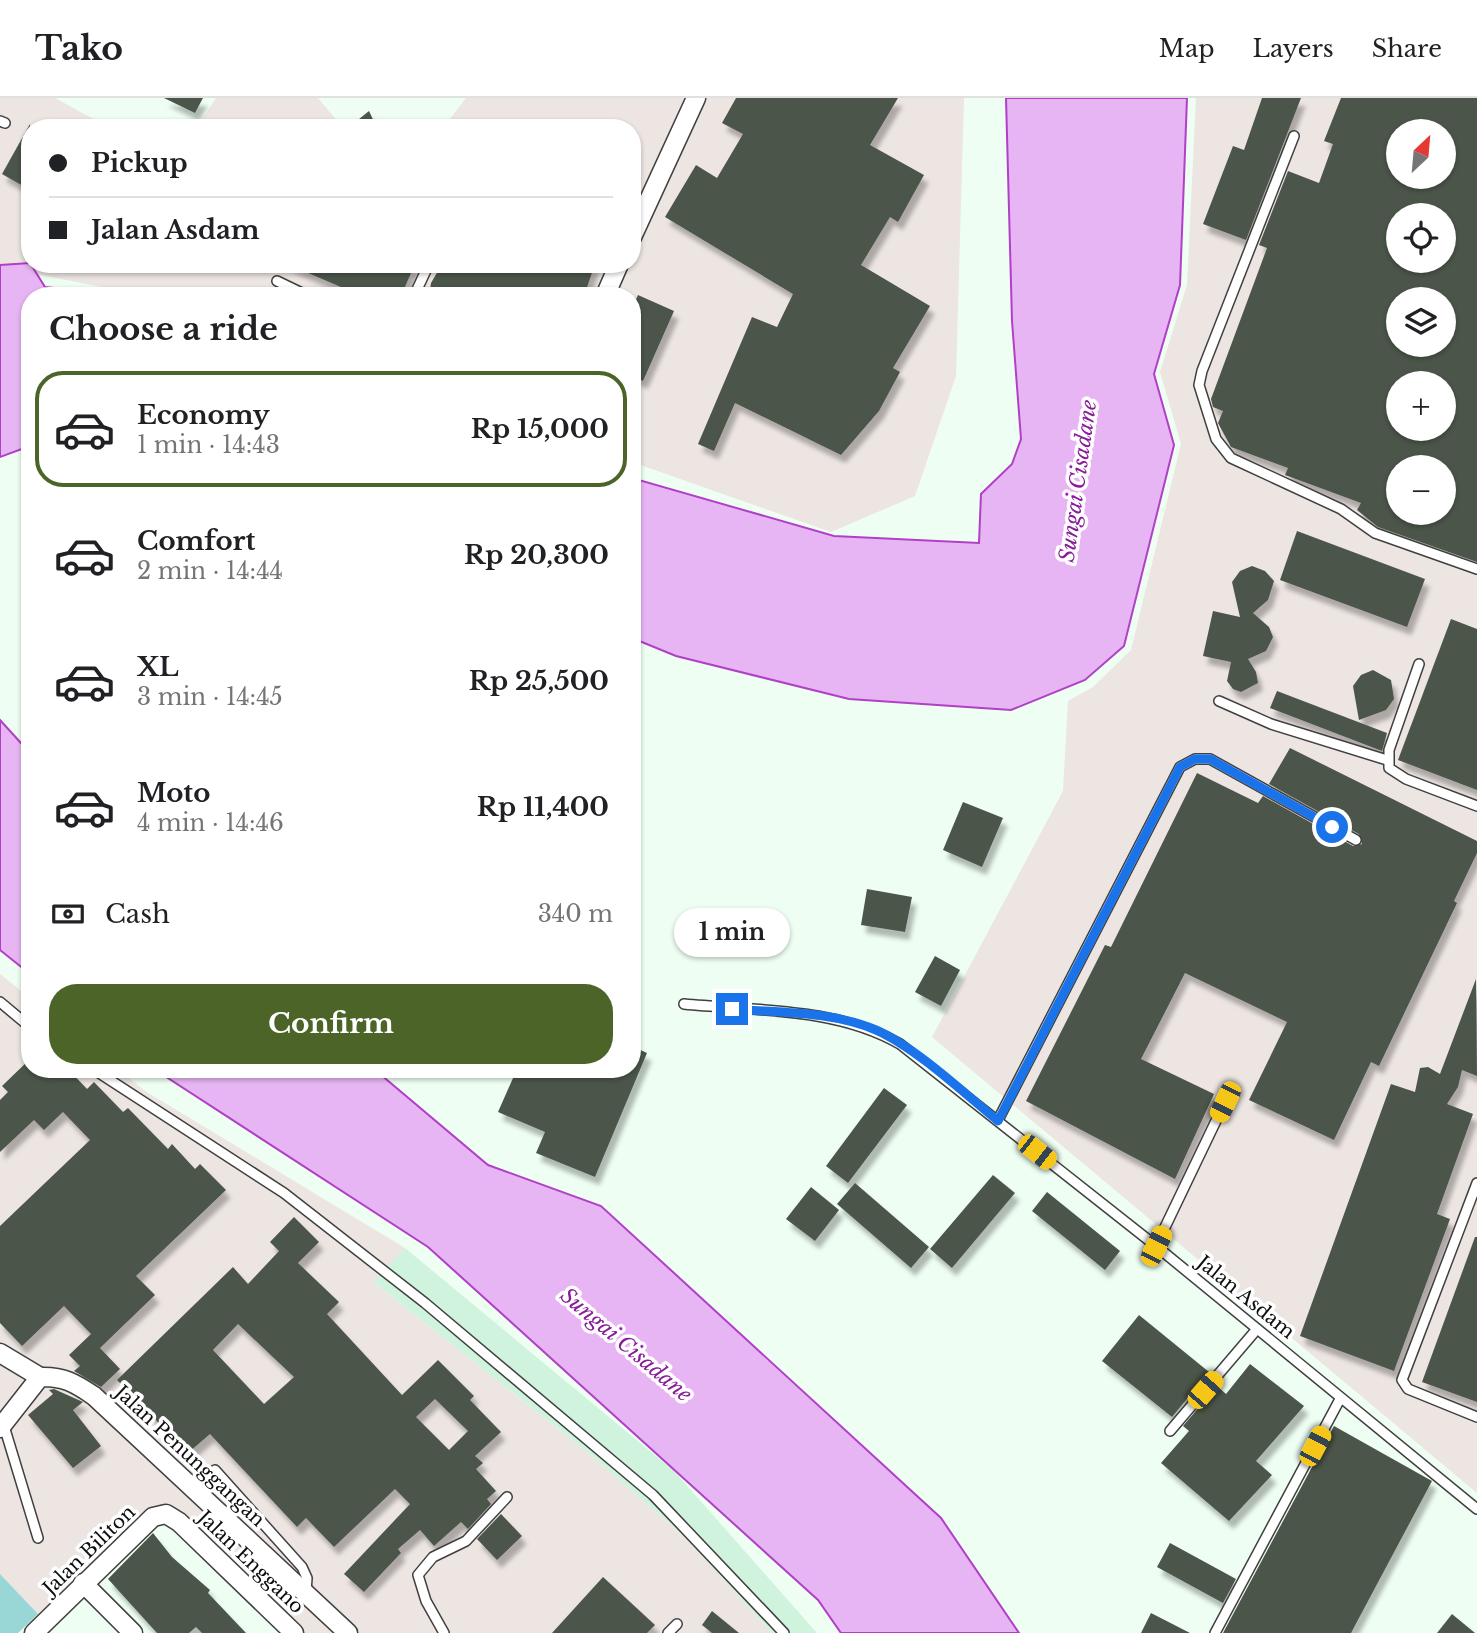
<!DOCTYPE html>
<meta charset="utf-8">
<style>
:root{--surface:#fff;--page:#f2f2f2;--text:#202124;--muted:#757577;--line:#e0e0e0;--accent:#4c6427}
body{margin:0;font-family:"Libre Baskerville",serif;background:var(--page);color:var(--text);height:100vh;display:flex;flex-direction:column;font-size:26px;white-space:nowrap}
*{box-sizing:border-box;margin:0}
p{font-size:23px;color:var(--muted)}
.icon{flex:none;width:38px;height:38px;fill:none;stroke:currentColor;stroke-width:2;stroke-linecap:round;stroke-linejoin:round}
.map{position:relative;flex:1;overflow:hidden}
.drawer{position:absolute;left:21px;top:189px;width:620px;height:791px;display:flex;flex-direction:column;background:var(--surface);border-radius:28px;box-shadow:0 2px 5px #0004}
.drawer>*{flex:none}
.banner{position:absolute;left:21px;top:21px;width:620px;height:154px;border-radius:28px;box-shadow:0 2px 5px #0004;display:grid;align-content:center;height:154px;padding:0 28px;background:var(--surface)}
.needle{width:46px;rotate:26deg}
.fabs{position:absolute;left:1386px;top:21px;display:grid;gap:14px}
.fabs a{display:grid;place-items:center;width:70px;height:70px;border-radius:50%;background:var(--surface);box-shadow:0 2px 5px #0004;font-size:35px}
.end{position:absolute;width:32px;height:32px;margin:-16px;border:9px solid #1a73e8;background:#fff;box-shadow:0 0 0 4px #fff}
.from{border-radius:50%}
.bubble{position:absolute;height:49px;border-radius:24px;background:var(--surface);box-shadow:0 2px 5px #0004;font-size:23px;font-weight:700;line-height:49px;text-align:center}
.car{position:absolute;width:21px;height:42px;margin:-21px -10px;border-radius:9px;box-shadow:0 0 5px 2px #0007;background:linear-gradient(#f5c518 24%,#345 0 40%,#f5c518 0 76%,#345 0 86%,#f5c518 0)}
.banner b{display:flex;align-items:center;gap:24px;height:66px;font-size:26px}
.banner b+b{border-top:2px solid var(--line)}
.banner i{width:18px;height:18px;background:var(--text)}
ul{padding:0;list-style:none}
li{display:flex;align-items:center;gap:21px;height:116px;margin:0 14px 10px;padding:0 14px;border:4px solid transparent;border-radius:28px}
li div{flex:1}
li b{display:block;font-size:26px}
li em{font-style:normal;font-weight:700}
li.on{border-color:var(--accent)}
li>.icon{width:63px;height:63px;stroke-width:1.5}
h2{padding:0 28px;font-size:32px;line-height:84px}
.pay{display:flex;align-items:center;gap:18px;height:77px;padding:0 28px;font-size:26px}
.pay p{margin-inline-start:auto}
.cta{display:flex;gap:14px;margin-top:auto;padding:14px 28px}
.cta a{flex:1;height:80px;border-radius:28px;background:var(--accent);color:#fff;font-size:28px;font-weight:700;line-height:80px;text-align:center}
header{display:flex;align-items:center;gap:42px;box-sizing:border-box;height:98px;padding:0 35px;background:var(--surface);border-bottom:2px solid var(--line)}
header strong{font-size:33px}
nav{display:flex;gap:38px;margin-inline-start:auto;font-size:24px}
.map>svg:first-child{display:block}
.industrial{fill:#ece5e2;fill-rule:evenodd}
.farmland{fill:#cff3dc}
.forest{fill:#99d7d6}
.water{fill:#e7b5f3;stroke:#b13fc7;stroke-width:2}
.building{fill:#4c554a;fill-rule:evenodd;filter:url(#shadow)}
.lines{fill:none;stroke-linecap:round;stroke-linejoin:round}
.lane-casing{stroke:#404040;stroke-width:12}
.street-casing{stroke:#404040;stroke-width:21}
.lane{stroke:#fff;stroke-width:9}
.street{stroke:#fff;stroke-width:18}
.route{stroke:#1a73e8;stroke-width:9}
.labels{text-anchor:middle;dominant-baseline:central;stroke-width:7;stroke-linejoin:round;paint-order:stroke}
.street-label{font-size:19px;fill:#0d0d0d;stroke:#fff}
.water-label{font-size:21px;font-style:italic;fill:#891c99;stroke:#fff}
</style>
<header>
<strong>Tako</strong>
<nav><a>Map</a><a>Layers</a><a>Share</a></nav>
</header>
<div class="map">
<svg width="1477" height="1535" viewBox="0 0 1477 1535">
<defs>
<filter id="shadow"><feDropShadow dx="4.5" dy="8" stdDeviation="2" flood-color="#0004"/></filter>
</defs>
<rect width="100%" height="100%" fill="#eefef2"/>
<g class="industrial">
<polygon points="0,0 55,0 110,30 30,30 30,166 632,166 632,30 443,30 466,0 964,0 956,278 915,398 831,434 632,364 632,198 148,198 0,169"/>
<polygon points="216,0 318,0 343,30 197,30"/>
<path d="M1196 0H1477V1395L932 939 1063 693 1068 603 1093 589 1131 552 1181 346 1160 274 1187 187ZM1398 33H1444V79H1398ZM1398 117H1444V163H1398ZM1398 201H1444V247H1398ZM1398 285H1444V331H1398ZM1398 369H1444V415H1398Z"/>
<polygon points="0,876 30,900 30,971 118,971 145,993 405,1150 375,1185 586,1353 685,1439 772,1535 280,1535 154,1407 38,1516 0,1476"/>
</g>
<polygon class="farmland" points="405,1150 674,1373 817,1535 772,1535 685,1439 586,1353 374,1184"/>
<polygon class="forest" points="0,1476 38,1516 18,1535 0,1535"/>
<g class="water">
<polygon points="1006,0 1187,0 1180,187 1154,276 1174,347 1124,548 1085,582 1011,612 849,601 676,558 632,540 632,380 834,438 979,445 981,396 1012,366 1021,341 1012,223"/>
<polygon points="30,165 45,189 128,198 30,198 30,348 0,359 0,167"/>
<polygon points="0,622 30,655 30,876 0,852"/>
<polygon points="154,971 374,971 488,1067 601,1108 941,1420 1019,1535 841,1535 818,1502 428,1149"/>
</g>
<g class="building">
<polygon points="164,0 203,0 195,15"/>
<polygon points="736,0 898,0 870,47 924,77 898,124 890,119 861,167 930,208 893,270 900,274 879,313 841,357 735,305 714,353 698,346 752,219 777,229 793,196 665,119 696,67 717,80 743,36 722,25"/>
<polygon points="1262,0 1301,0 1246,142 1203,126 1233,48 1244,52"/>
<path d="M1341 0H1477V464L1378 429 1357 412 1361 405 1285 377 1288 370 1231 349 1218 325 1223 313 1213 309 1211 301 1267 150 1259 147 1288 73 1319 85 1333 46 1324 43ZM1398 33H1444V79H1398ZM1398 117H1444V163H1398ZM1398 201H1444V247H1398ZM1398 285H1444V331H1398ZM1398 369H1444V415H1398Z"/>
<polygon points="369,13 377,30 348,30"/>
<polygon points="30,26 30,92 2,76"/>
<polygon points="287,166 415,166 401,198 362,198"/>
<polygon points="442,166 595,166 584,198 429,198 431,185"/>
<polygon points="638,197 674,213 643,283 632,278 632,210"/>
<polygon points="1297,433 1425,481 1407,529 1280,482"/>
<polygon points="1252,468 1265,473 1274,483 1268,502 1253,515 1269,529 1273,539 1266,553 1248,561 1256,574 1258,585 1241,594 1233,591 1227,583 1231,564 1203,558 1213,513 1240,519 1232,484 1240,473"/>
<polygon points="1451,521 1477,531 1477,692 1398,662"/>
<polygon points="1373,572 1391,582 1394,601 1386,612 1359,622 1353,588 1361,577"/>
<polygon points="1277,593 1387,635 1382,653 1270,610"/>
<polygon points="1290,650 1477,743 1477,755 1454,803 1457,805 1379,968 1371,964 1334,1042 1249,1002 1287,924 1185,875 1141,961 1214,996 1175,1081 1026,1003 1105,847 1111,849 1197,675 1258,705 1263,698 1353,748 1362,746 1359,736 1269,686"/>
<polygon points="963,704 1003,720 982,769 943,752"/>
<polygon points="867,791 912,799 905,834 861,827"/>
<polygon points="935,858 960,872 941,908 915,894"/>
<polygon points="1476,881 1477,978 1462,972 1458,989 1447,1006 1473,1016 1437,1116 1450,1121 1394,1273 1300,1238 1391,986 1415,994 1420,970 1428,969 1440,976"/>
<polygon points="632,948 647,955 595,1079 536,1055 545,1034 498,1014 517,971 632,971"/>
<polygon points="30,961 30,971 68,971 87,991 94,984 123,1014 128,1010 168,1051 172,1046 195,1071 200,1066 226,1092 136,1178 155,1197 100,1250 120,1271 101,1289 74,1273 80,1268 69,1257 91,1236 64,1208 22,1248 0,1225 0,1128 90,1042 63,1014 44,1032 34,1022 0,1054 0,1002 8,994 2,988"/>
<polygon points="884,990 907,1007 848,1085 826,1068"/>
<polygon points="993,1077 1015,1095 952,1170 930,1151"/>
<polygon points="855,1085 929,1149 911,1170 837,1106"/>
<polygon points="811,1089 839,1112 815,1143 786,1121"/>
<polygon points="1047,1094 1120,1153 1105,1172 1032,1113"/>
<path d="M294 1119 319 1144 298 1165 339 1204 327 1216 402 1297 438 1262 474 1298 470 1302 501 1334 475 1358 483 1365 476 1371 496 1393 487 1401 491 1406 468 1431 461 1424 434 1448 420 1432 398 1451 401 1455 364 1494 344 1476 410 1406 395 1391 334 1449 306 1420 297 1429 210 1336 188 1355 117 1282 233 1169 248 1186 279 1153 270 1144ZM238 1226 294 1279 264 1306 213 1252ZM435 1301 468 1333 449 1352 416 1319Z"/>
<polygon points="1475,1139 1477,1139 1477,1304 1422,1284"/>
<polygon points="1139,1217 1209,1274 1172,1319 1102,1263"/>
<polygon points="1250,1266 1304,1308 1256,1363 1272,1377 1229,1423 1161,1365 1189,1333 1183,1328 1217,1288 1226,1296"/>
<polygon points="54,1291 83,1304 73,1312 101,1348 73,1370 28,1317 53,1296 49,1292"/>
<polygon points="1334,1328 1432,1383 1351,1535 1223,1535"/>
<polygon points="501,1416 522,1438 497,1462 477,1441"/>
<polygon points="153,1435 172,1459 210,1492 208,1495 246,1535 202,1535 196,1529 189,1535 157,1535 108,1481"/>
<polygon points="1170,1445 1236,1481 1223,1505 1157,1469"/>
<polygon points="603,1479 655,1527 647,1535 552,1535"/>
<polygon points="712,1513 739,1535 712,1535 702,1527"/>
<polygon points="1151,1515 1190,1535 1141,1535"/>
<polygon points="1452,1516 1475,1535 1437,1535"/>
</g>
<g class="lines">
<defs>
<g id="lane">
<polyline points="0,23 5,25"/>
<polyline points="1294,38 1202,273 1199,287 1216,341 1231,360 1341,411 1375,435 1477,471"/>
<polyline points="277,183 308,198"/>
<polyline points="414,198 429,166"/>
<polyline points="1419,566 1389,652 1389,670 1406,681 1477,708"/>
<polyline points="1219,603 1271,626 1387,662"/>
<polyline points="0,904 30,929"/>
<path d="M684 906C756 913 836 909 900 946L1156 1148 1477 1411"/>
<polyline points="93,971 284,1095 425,1205 653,1397 784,1535"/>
<polyline points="998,1022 1180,669 1195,661 1210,661 1356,742"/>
<polyline points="1477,1085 1402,1282 1408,1291 1477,1319"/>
<polyline points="1156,1148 1225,1004"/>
<polyline points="4,1328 38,1440"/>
<polyline points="1170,1333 1257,1231"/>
<polyline points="215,1372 302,1469 307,1480 306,1494"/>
<polyline points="444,1535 426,1503 418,1477 433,1459 466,1443 507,1399"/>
<polyline points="668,1535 677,1526"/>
<polyline points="1215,1535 1340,1301"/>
</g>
<g id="street">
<polyline points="632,139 696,0"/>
<polyline points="605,198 619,166"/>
<polyline points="0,1255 40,1279"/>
<path d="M0 1330 40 1279C63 1278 75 1285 94 1298L348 1535"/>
<polyline points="83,1485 133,1535"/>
<polyline points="34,1535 153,1419 166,1416 179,1424 294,1535"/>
</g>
</defs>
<use href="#lane" class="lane-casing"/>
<use href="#street" class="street-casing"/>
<use href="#lane" class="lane"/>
<use href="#street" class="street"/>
</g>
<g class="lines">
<path class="route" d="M732 911C779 915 832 913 876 932 915 949 964 995 998 1023L1180 669 1195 661H1210L1332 729"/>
</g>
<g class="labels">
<g class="street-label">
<text transform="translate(1246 1199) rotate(39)">Jalan Asdam</text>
<text transform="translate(190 1358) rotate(43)">Jalan Penunggangan</text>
<text transform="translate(89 1452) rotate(-44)">Jalan Biliton</text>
<text transform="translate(251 1464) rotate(44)">Jalan Enggano</text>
</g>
<g class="water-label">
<text transform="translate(1078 383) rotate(-82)">Sungai Cisadane</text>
<text transform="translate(626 1247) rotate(40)">Sungai Cisadane</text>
</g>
</g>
</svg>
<div class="fabs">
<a><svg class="needle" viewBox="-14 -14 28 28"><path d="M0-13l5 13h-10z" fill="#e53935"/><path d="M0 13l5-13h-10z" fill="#757577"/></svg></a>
<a><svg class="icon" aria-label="locate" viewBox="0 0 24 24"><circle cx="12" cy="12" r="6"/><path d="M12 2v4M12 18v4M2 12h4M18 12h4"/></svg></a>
<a><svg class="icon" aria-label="layers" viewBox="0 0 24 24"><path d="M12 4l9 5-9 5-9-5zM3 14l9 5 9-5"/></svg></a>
<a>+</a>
<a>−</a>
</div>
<i class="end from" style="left:1332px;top:729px"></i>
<i class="end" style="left:732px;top:911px"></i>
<div class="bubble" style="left:674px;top:810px;width:116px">1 min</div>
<i class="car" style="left:1225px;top:1004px;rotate:206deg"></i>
<i class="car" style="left:1037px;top:1054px;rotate:128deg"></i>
<i class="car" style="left:1156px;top:1148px;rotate:26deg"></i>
<i class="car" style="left:1205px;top:1292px;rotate:41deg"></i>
<i class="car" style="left:1315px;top:1348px;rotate:28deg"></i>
<div class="banner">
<b><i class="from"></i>Pickup</b>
<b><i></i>Jalan Asdam</b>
</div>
<section class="drawer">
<h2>Choose a ride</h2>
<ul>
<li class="on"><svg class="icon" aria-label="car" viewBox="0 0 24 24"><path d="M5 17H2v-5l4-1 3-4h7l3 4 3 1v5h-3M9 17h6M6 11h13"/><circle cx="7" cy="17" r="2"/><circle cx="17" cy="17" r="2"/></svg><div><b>Economy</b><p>1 min · 14:43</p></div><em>Rp 15,000</em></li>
<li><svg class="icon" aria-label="car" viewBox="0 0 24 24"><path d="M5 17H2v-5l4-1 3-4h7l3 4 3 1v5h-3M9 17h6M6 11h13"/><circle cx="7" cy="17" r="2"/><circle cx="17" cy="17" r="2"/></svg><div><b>Comfort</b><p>2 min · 14:44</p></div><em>Rp 20,300</em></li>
<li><svg class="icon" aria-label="car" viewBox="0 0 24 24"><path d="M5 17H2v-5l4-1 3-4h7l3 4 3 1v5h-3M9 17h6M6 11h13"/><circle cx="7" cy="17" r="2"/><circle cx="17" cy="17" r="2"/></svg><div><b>XL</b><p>3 min · 14:45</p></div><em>Rp 25,500</em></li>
<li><svg class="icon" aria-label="car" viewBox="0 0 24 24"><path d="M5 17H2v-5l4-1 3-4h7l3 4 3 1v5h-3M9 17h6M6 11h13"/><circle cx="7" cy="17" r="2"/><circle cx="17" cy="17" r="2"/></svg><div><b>Moto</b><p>4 min · 14:46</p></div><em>Rp 11,400</em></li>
</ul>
<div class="pay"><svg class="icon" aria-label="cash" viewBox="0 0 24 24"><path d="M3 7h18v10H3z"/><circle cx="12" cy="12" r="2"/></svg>Cash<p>340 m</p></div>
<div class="cta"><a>Confirm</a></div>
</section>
</div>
